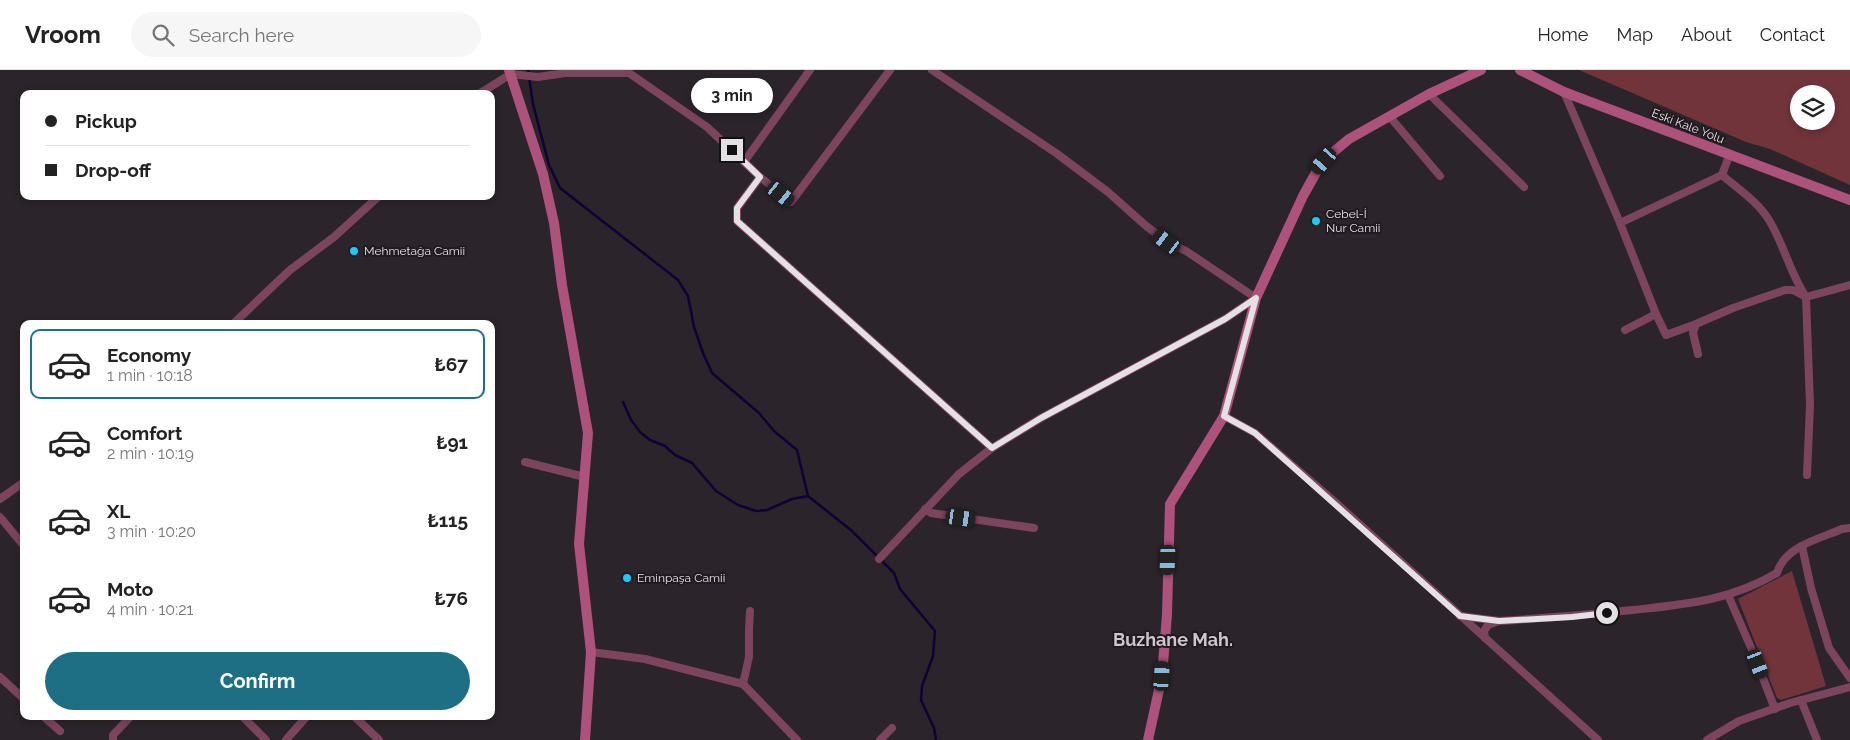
<!DOCTYPE html>
<meta charset="utf-8">
<style>
:root{--surface:#fff;--page:#f6f6f6;--text:#222;--muted:#767676;--line:#e0e0e0;--accent:#1e6e84}
body{margin:0;font-family:Raleway,sans-serif;background:var(--page);color:var(--text);height:100vh;display:flex;flex-direction:column;font-size:19px;white-space:nowrap}
*{box-sizing:border-box;margin:0}
p{font-size:16px;color:var(--muted)}
.icon{flex:none;width:28px;height:28px;fill:none;stroke:currentColor;stroke-width:2;stroke-linecap:round;stroke-linejoin:round}
.map{position:relative;flex:1;overflow:hidden}
.sheet{position:absolute;left:20px;top:250px;width:475px;height:400px;display:flex;flex-direction:column;background:var(--surface);border-radius:10px;box-shadow:0 2px 8px #0003}
.sheet>*{flex:none}
.hud{position:absolute;left:20px;top:20px;width:475px;height:110px;border-radius:10px;box-shadow:0 2px 8px #0003;display:grid;align-content:center;height:110px;padding:0 25px;background:var(--surface)}
.fabs{position:absolute;left:1790px;top:15px;display:grid;gap:10px}
.fabs a{display:grid;place-items:center;width:45px;height:45px;border-radius:50%;background:var(--surface);box-shadow:0 2px 8px #0003;font-size:25px}
.end{position:absolute;width:22px;height:22px;margin:-11px;border:6px solid #e5e0e4;background:#111;box-shadow:0 0 0 2px #111}
.from{border-radius:50%}
.bubble{position:absolute;height:35px;border-radius:18px;background:var(--surface);box-shadow:0 2px 8px #0003;font-size:16px;font-weight:700;line-height:35px;text-align:center}
.car{position:absolute;width:15px;height:30px;margin:-15px -8px;border-radius:6px;box-shadow:0 0 4px 1px #0007;background:linear-gradient(#222 24%,#8ab4d8 0 40%,#222 0 76%,#8ab4d8 0 86%,#222 0)}
.hud b{display:flex;align-items:center;gap:18px;height:48px;font-size:19px}
.hud b+b{border-top:1px solid var(--line)}
.hud i{width:12px;height:12px;background:var(--text)}
ul{padding:9px 0 0;list-style:none}
li{display:flex;align-items:center;gap:15px;height:70px;margin:0 10px 8px;padding:0 15px;border:2px solid transparent;border-radius:10px}
li div{flex:1}
li b{display:block;font-size:19px}
li em{font-style:normal;font-weight:700}
li.active{border-color:var(--accent)}
li>.icon{width:45px;height:45px;stroke-width:1.5}
.cta{display:flex;gap:10px;margin-top:auto;padding:10px 25px}
.cta a{flex:1;height:58px;border-radius:30px;background:var(--accent);color:#fff;font-size:20px;font-weight:700;line-height:58px;text-align:center}
header{display:flex;align-items:center;gap:30px;box-sizing:border-box;height:70px;padding:0 25px;background:var(--surface);border-bottom:1px solid var(--line)}
header strong{font-size:24px}
nav{display:flex;gap:28px;margin-inline-start:auto;font-size:18px}
.search{width:350px;height:45px;background:var(--page);display:flex;align-items:center;gap:12px;box-sizing:border-box;padding:0 18px;border-radius:28px;color:var(--muted);font-size:19px}
.map>svg:first-child{display:block}
.green{fill:#72343b;fill-rule:evenodd}
.lines{fill:none;stroke-linecap:round;stroke-linejoin:round}
.stream{stroke:#110036;stroke-width:2.5}
.street{stroke:#7c445d;stroke-width:8}
.secondary{stroke:#ac527b;stroke-width:10}
.route{stroke:#e5e0e4;stroke-width:6}
.poi-dot{fill:#19cafc;stroke:#211a20;stroke-width:2}
.labels{text-anchor:middle;dominant-baseline:central;stroke-width:4;stroke-linejoin:round;paint-order:stroke}
.street-label{font-size:12px;fill:#e5e0e4;stroke:#211a20}
.poi-label{font-size:12px;fill:#e5e0e4;stroke:#211a20;text-anchor:start}
.district-label{font-size:18px;font-weight:bold;fill:#cfc6cd;stroke:#211a20}
</style>
<header>
<strong>Vroom</strong>
<div class="search"><svg class="icon" aria-label="search" viewBox="0 0 24 24"><circle cx="10" cy="10" r="6"/><path d="M15 15l6 6"/></svg>Search here</div>
<nav><a>Home</a><a>Map</a><a>About</a><a>Contact</a></nav>
</header>
<div class="map">
<svg width="1850" height="670" viewBox="0 0 1850 670">
<rect width="100%" height="100%" fill="#2b242a"/>
<g class="green">
<path d="M1579 0H1850V115L1770 79 1746 72ZM1799 24H1826V51H1799Z"/>
<polygon points="1792,501 1826,616 1781,630 1777,628 1738,529"/>
</g>
<g class="lines">
<g class="stream">
<polyline points="528,0 533,34 549,95 560,118 678,210 688,226 694,257 703,283 712,303 759,343 774,361 797,380 808,426 852,461 894,503 900,519 935,561 933,586 922,616 921,630 934,658 936,670"/>
<polyline points="623,332 631,350 640,362 650,370 665,376 675,385 692,393 716,421 738,435 756,441 767,440 792,429 808,426"/>
</g>
<g class="street">
<polyline points="565,3 629,3 707,57 760,107 791,132 890,0"/>
<polyline points="1564,22 1620,153 1656,244"/>
<polyline points="479,24 511,4 538,7 565,3 566,0"/>
<polyline points="1429,24 1524,117"/>
<polyline points="1390,47 1440,106"/>
<polyline points="744,92 810,0"/>
<path d="M1722 105C1738 119 1758 132 1769 150 1784 175 1790 203 1806 227L1810 335 1807 405"/>
<polyline points="760,107 737,138 737,151 992,378"/>
<polyline points="1620,153 1722,105 1729,86"/>
<polyline points="233,254 290,200 334,167 379,126"/>
<polyline points="1625,260 1656,244 1666,265 1696,254"/>
<polyline points="1698,284 1693,263 1696,254 1733,238 1785,220 1793,220 1806,227 1850,215"/>
<polyline points="1224,346 1255,363 1335,432 1598,670"/>
<polyline points="525,392 585,407"/>
<polyline points="0,429 24,412"/>
<polyline points="925,439 931,443 1034,458"/>
<polyline points="0,447 24,476"/>
<polyline points="1802,476 1811,518 1829,578 1850,608"/>
<polyline points="879,489 959,404 992,378 1041,348 1225,249 1256,228 1186,181 1167,172 1145,155 1108,122 1056,83 932,0"/>
<polyline points="1728,525 1752,580 1775,639"/>
<polyline points="1460,546 1499,551 1488,555 1484,561 1485,568"/>
<path d="M1499 551C1544 548 1588 545 1633 540 1687 534 1729 531 1777 503 1785 476 1819 469 1842 459L1850 458"/>
<polyline points="591,582 645,589 743,614 797,670"/>
<polyline points="0,607 24,629"/>
<polyline points="743,614 749,587 749,560 750,541"/>
<polyline points="1801,630 1817,670"/>
<polyline points="43,646 60,661"/>
<polyline points="242,646 266,670"/>
<polyline points="354,646 379,670"/>
<polyline points="113,670 113,665 131,646"/>
<polyline points="286,670 307,646"/>
<polyline points="880,670 892,658"/>
<polyline points="1707,670 1739,651 1790,633 1850,617"/>
</g>
<g class="secondary">
<polyline points="509,0 543,104 554,153 562,215 588,363 579,474 591,582 585,670"/>
<polyline points="1520,0 1564,22 1850,130"/>
<polyline points="1148,670 1162,606 1167,545 1170,434 1224,346 1256,228 1303,126 1318,99 1331,84 1349,69 1429,24 1481,0"/>
</g>
</g>
<g class="lines">
<polyline class="route" points="732,80 760,107 737,138 737,151 992,378 1041,348 1225,249 1256,228 1224,346 1255,363 1460,546 1499,551 1572,547 1607,543"/>
</g>
<g class="poi-dot">
<circle cx="1316" cy="151" r="5"/>
<circle cx="354" cy="181" r="5"/>
<circle cx="627" cy="508" r="5"/>
</g>
<g class="labels">
<g class="street-label">
<text transform="translate(1688 56) rotate(21)">Eski Kale Yolu</text>
</g>
<g class="poi-label">
<text x="1326" y="144">Cebel-İ<tspan x="1326" dy="14">Nur Camii</tspan></text>
<text x="364" y="181">Mehmetağa Camii</text>
<text x="637" y="508">Eminpaşa Camii</text>
</g>
<g class="district-label">
<text x="1173" y="569">Buzhane Mah.</text>
</g>
</g>
</svg>
<div class="fabs">
<a><svg class="icon" aria-label="layers" viewBox="0 0 24 24"><path d="M12 4l9 5-9 5-9-5zM3 14l9 5 9-5"/></svg></a>
</div>
<i class="end from" style="left:1607px;top:543px"></i>
<i class="end" style="left:732px;top:80px"></i>
<div class="bubble" style="left:691px;top:8px;width:82px">3 min</div>
<i class="car" style="left:1324px;top:91px;rotate:221deg"></i>
<i class="car" style="left:781px;top:124px;rotate:129deg"></i>
<i class="car" style="left:1167px;top:172px;rotate:306deg"></i>
<i class="car" style="left:961px;top:448px;rotate:98deg"></i>
<i class="car" style="left:1168px;top:490px;rotate:182deg"></i>
<i class="car" style="left:1758px;top:594px;rotate:159deg"></i>
<i class="car" style="left:1162px;top:606px;rotate:4deg"></i>
<div class="hud">
<b><i class="from"></i>Pickup</b>
<b><i></i>Drop-off</b>
</div>
<section class="sheet">
<ul>
<li class="active"><svg class="icon" aria-label="car" viewBox="0 0 24 24"><path d="M5 17H2v-5l4-1 3-4h7l3 4 3 1v5h-3M9 17h6M6 11h13"/><circle cx="7" cy="17" r="2"/><circle cx="17" cy="17" r="2"/></svg><div><b>Economy</b><p>1 min · 10:18</p></div><em>₺67</em></li>
<li><svg class="icon" aria-label="car" viewBox="0 0 24 24"><path d="M5 17H2v-5l4-1 3-4h7l3 4 3 1v5h-3M9 17h6M6 11h13"/><circle cx="7" cy="17" r="2"/><circle cx="17" cy="17" r="2"/></svg><div><b>Comfort</b><p>2 min · 10:19</p></div><em>₺91</em></li>
<li><svg class="icon" aria-label="car" viewBox="0 0 24 24"><path d="M5 17H2v-5l4-1 3-4h7l3 4 3 1v5h-3M9 17h6M6 11h13"/><circle cx="7" cy="17" r="2"/><circle cx="17" cy="17" r="2"/></svg><div><b>XL</b><p>3 min · 10:20</p></div><em>₺115</em></li>
<li><svg class="icon" aria-label="car" viewBox="0 0 24 24"><path d="M5 17H2v-5l4-1 3-4h7l3 4 3 1v5h-3M9 17h6M6 11h13"/><circle cx="7" cy="17" r="2"/><circle cx="17" cy="17" r="2"/></svg><div><b>Moto</b><p>4 min · 10:21</p></div><em>₺76</em></li>
</ul>
<div class="cta"><a>Confirm</a></div>
</section>
</div>
